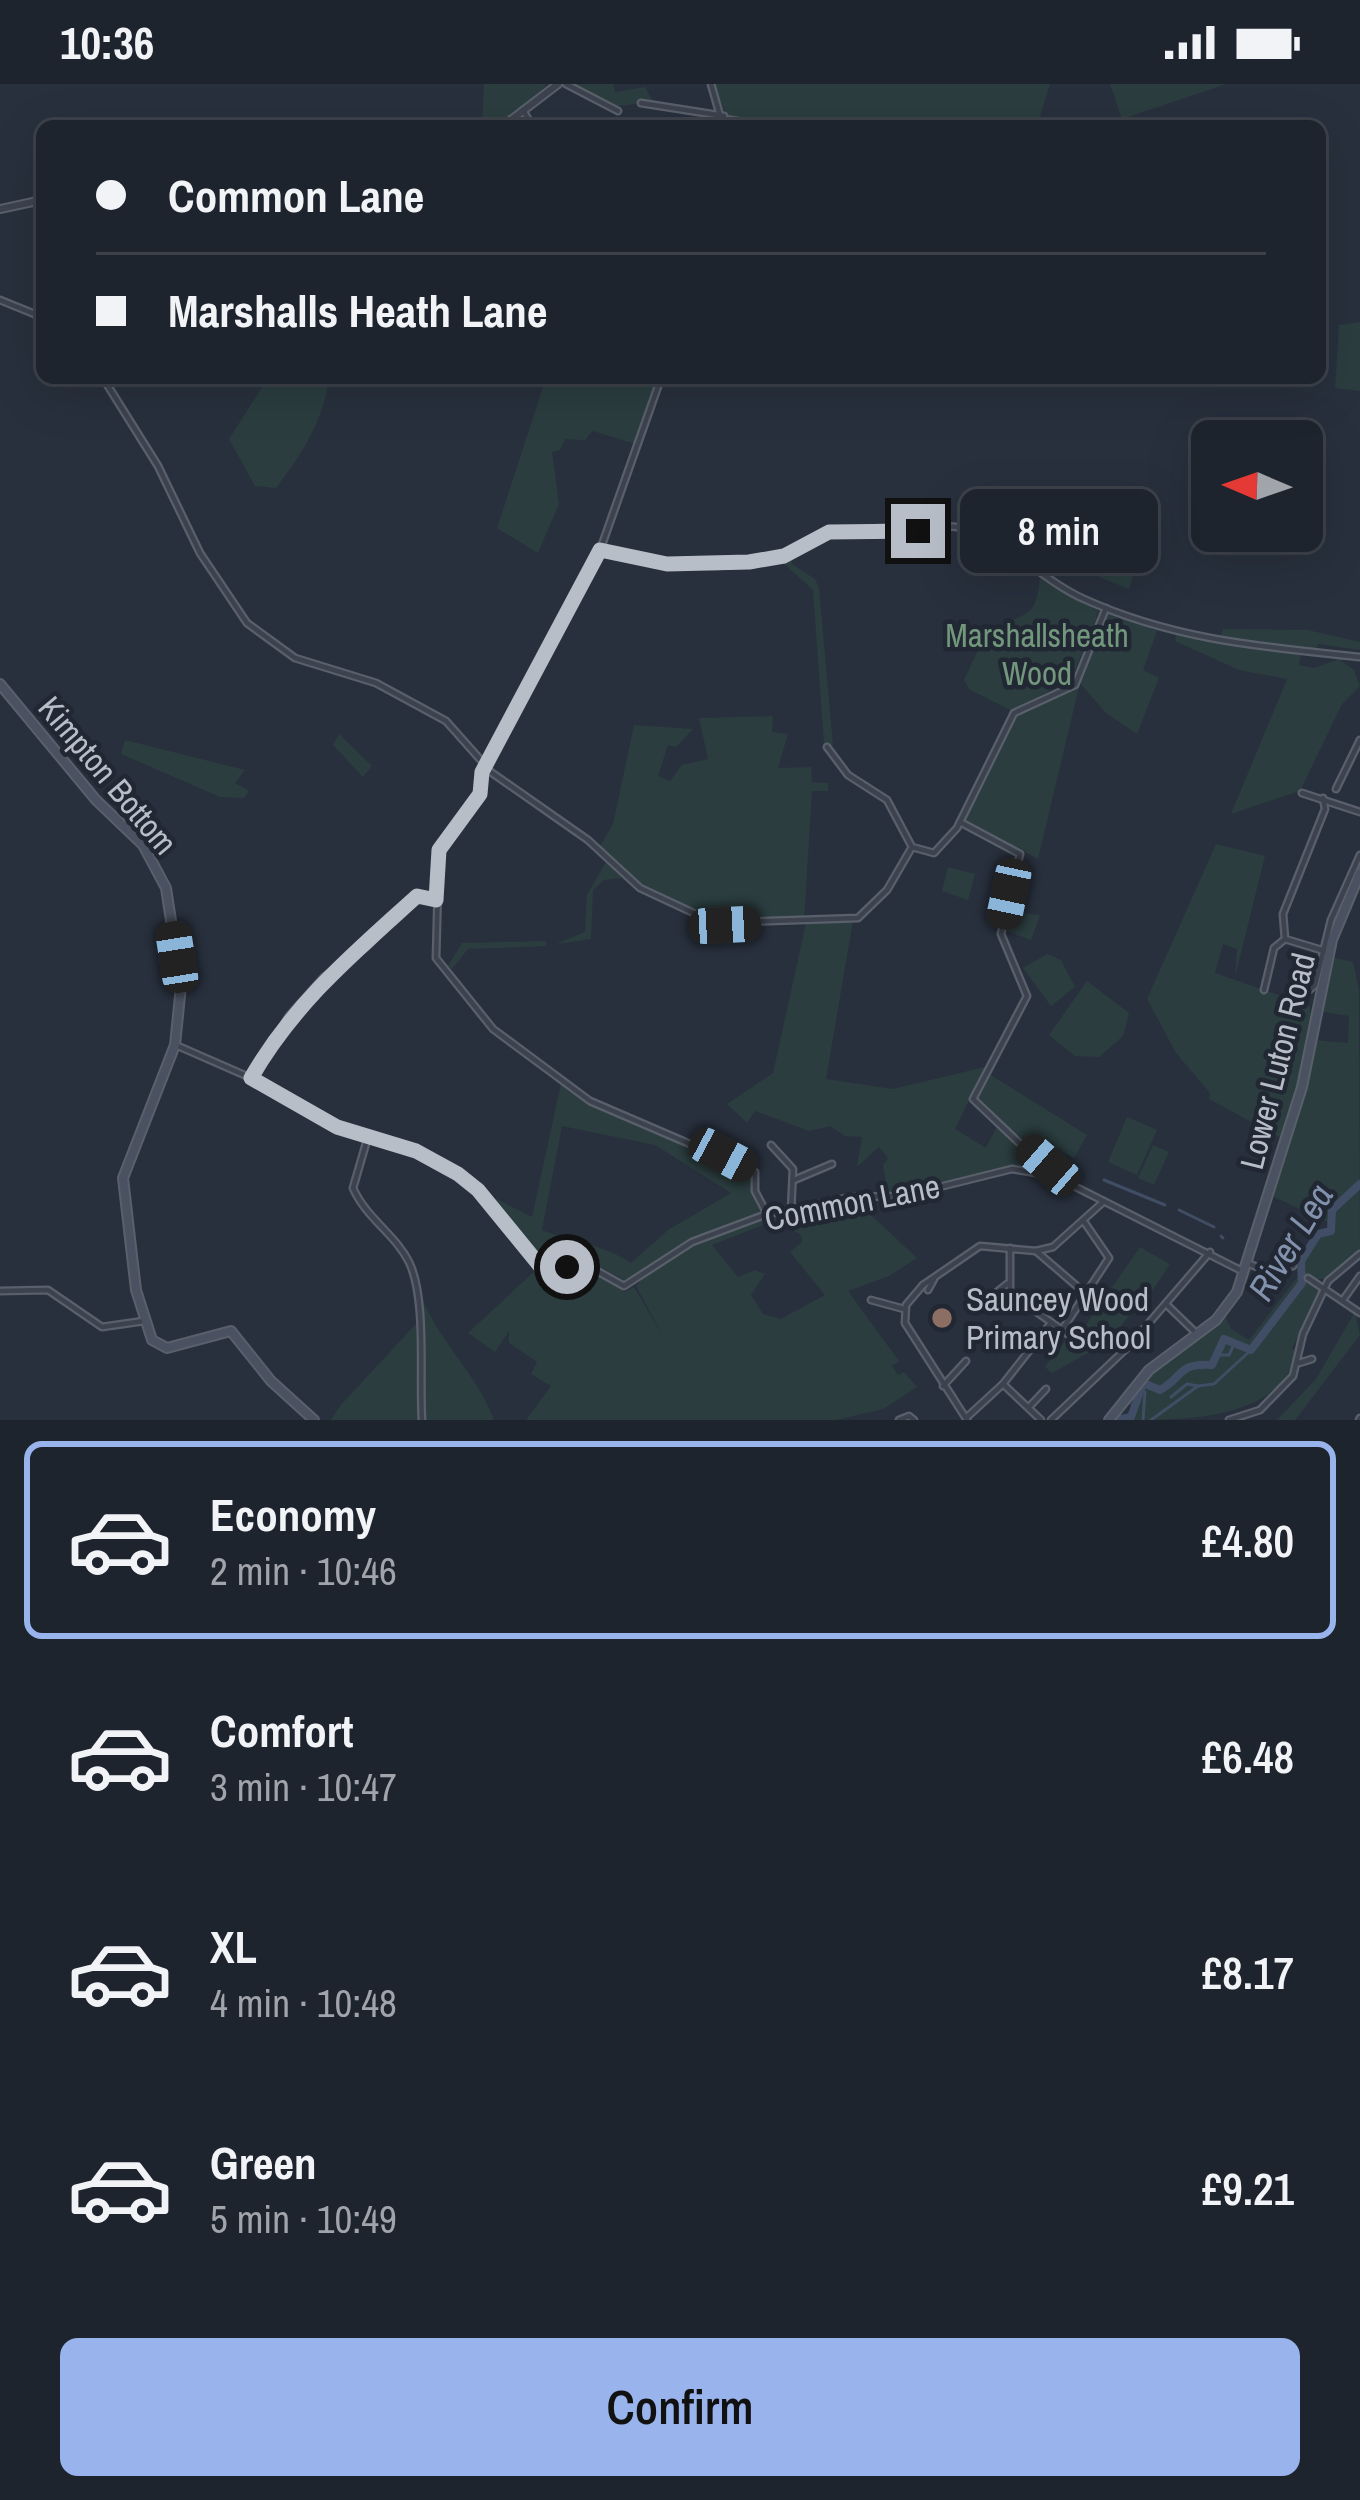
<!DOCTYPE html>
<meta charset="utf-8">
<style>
:root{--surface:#1e242e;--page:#2b303a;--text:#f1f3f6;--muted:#a1a4aa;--line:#3c414a;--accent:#99b4ed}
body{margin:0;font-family:"Archivo Narrow",sans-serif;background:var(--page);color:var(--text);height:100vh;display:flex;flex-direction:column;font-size:45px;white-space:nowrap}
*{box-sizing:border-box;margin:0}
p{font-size:39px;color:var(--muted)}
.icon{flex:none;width:66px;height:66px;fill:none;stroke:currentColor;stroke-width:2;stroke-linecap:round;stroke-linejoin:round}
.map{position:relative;height:1336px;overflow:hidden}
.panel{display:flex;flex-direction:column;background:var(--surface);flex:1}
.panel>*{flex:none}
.banner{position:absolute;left:36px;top:36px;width:1290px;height:264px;border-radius:18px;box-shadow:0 12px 48px #0002,0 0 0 3px var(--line);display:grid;align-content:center;height:264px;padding:0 60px;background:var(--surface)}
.needle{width:78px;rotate:272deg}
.buttons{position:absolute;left:1191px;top:336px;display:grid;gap:24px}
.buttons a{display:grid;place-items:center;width:132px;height:132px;border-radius:18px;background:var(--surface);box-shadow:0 12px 48px #0002,0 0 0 3px var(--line);font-size:60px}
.end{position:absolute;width:54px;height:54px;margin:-27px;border:15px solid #b8bec8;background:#111;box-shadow:0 0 0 6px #111}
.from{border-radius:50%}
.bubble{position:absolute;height:84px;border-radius:18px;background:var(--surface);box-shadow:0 12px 48px #0002,0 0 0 3px var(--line);font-size:39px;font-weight:600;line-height:84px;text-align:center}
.car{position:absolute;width:36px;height:72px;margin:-36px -18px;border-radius:15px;box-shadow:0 0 9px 3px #0007;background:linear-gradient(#222 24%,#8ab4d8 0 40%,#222 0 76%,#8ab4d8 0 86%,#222 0)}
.banner b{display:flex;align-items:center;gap:42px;height:114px;font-size:45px}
.banner b+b{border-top:3px solid var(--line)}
.banner i{width:30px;height:30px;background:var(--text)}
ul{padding:21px 0 0;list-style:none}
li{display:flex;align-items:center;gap:36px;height:198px;margin:0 24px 18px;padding:0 36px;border:6px solid transparent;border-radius:18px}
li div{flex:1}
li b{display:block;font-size:45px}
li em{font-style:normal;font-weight:600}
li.selected{border-color:var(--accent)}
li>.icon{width:108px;height:108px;stroke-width:1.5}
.primary-button{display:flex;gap:24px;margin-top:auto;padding:24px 60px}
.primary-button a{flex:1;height:138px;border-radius:18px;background:var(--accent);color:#111;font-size:48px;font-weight:600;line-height:138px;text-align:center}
.status{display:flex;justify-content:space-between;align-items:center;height:84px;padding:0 60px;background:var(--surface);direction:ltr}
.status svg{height:33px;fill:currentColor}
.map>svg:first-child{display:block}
.green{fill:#2b3d3f;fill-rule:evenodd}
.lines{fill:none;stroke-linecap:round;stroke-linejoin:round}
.stream{stroke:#404d64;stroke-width:3}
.river{stroke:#404d64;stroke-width:8}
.minor-casing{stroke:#5a606b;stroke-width:9}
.tertiary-casing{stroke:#5a606b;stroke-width:10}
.secondary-casing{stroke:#5a606b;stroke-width:12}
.minor{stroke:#3c424e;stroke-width:4.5}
.tertiary{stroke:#3c424e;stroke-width:6}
.secondary{stroke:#4a5160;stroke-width:8}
.route{stroke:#b8bec8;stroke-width:15}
.education-dot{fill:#8d6e63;stroke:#212733;stroke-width:4.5}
.labels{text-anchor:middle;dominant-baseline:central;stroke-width:9;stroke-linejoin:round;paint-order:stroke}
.park-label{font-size:33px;fill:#72977c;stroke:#212733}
.street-label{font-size:33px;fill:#b8bec8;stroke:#212733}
.poi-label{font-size:33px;fill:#b8bec8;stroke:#212733;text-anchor:start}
.water-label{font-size:36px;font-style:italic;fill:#8392ac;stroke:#212733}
</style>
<div class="status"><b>10:36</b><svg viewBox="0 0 49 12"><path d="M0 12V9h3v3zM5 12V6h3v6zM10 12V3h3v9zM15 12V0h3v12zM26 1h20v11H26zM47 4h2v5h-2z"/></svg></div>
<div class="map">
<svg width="1360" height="1336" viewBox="0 0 1360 1336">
<rect width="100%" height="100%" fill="#28303d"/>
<g class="green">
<polygon points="484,0 545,0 546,2 502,39 482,42"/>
<path d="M570 0H613L615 8 645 3 652 16C625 24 598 25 573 8Z"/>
<polygon points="714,0 1050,0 1037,42 776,42 727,34"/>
<polygon points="1110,0 1227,0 1122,35"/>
<polygon points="1360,238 1360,307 1335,304 1339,241"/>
<path d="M268 294H329C323 339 302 369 276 404L255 402 229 355Z"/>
<polygon points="546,294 607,302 611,294 657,300 636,360 593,347 585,356 565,355 560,366 552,368 559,420 538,469 497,444"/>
<polygon points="1112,404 1159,421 1149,471 1122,473 1120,481 1135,486 1129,505 1089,489"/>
<polygon points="791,472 792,480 815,495 819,504 833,661 824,660 813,506 780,476"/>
<path d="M1040 493 1098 527C1093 552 1079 570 1073 594L1012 627 969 605 964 596C972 580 980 557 995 547 1025 525 1036 538 1040 493Z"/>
<polygon points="1106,526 1157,547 1143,586 1159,594 1137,650 1106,629 1079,598"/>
<polygon points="1223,545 1308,546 1360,558 1360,566 1318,560 1315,566 1193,551 1221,551"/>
<polygon points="1176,551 1301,570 1299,581 1314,584 1339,575 1354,586 1360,602 1342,620 1300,707 1231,730 1287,595 1239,586 1175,557"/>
<polygon points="1077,602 1079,603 1038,775 963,735 1018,629"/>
<polygon points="773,632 772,648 788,650 778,684 811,683 812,698 828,699 828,707 812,707 804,836 718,838 641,800 600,762 613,740 634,641 693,645 676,663 668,661 658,692 670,697 682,681 708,675 699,634"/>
<polygon points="339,650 372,682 363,693 333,661"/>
<polygon points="125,656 245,686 235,699 249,707 244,714 220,713 121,670"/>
<polygon points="1216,760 1265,772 1235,893 1237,865 1223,860 1215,889 1310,922 1310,930 1323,881 1306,977 1281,1054 1209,1015 1210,1009 1176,969 1147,915"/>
<polygon points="606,778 622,794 604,796 593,806 591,855 556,860 585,848 587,811"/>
<polygon points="948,783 975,790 968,816 942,807"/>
<polygon points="1007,827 1040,831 1031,856 1004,846"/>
<polygon points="853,837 826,995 893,1005 985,983 955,1045 986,1064 999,1038 1050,1090 1002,1084 888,1111 883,1081 888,1074 879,1063 857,1083 862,1053 845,1052 830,1042 809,1047 755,1027 747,1039 727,1020 773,989 806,839"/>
<polygon points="546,857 546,862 468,865 452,885 448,882 462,859"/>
<polygon points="1047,870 1061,876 1075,903 1051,922 1023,884"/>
<path d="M1331 873 1353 878 1359 906 1360 1167 1330 1194 1308 1196 1322 1207 1292 1264 1297 1268C1280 1336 1189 1336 1125 1336L1136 1325 1127 1319 1160 1281 1225 1232 1231 1245 1249 1256 1299 1191 1318 1150 1331 1147 1332 1140 1272 1112 1306 1004 1314 956 1348 959 1349 932 1317 927Z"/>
<polygon points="1087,897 1129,929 1123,952 1099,973 1075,972 1049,951"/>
<polygon points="986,988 1087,1051 1074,1074 1052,1062 1042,1072 975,1015"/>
<path d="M562 995C619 1043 690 1055 754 1090L752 1107 761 1129 674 1164 630 1199 593 1179 543 1184 485 1109 532 1133ZM562 1042 655 1061 731 1109 668 1146 631 1179C605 1161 572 1158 542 1146Z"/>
<polygon points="1127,1033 1157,1046 1137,1091 1108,1078"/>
<polygon points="1153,1061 1169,1068 1154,1101 1138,1094"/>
<path d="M852 1113 917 1174 889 1192 848 1207 899 1277 892 1282 898 1291 904 1288 917 1303 883 1325 836 1336H526L551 1302 531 1290 537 1278 509 1259V1247L495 1268 468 1249 538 1184 549 1193C579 1180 601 1184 624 1208L634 1203 664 1254 636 1202C688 1142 786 1134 852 1113ZM776 1136 801 1151 802 1158 790 1168 825 1211 781 1235 763 1230 751 1211 765 1190 755 1186 738 1193 712 1161Z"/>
<polygon points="1140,1163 1170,1180 1152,1207 1148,1205 1111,1256 1052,1289 1045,1283 1067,1254 1077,1254"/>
<path d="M419 1206C436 1256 476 1287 494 1336H424Z"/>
<polygon points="1355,1228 1360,1251 1295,1336 1277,1336 1316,1295"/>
<polygon points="416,1240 420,1336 331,1336 340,1322"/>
</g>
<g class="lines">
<g class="stream">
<polyline points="1104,1096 1165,1121"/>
<polyline points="1179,1126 1214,1143"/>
<polyline points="1221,1152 1223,1154"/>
<polyline points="1218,1271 1229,1271 1235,1258"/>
<polyline points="1171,1313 1187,1300 1198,1302"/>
<polyline points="1143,1336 1145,1308"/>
<polyline points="1151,1336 1198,1302 1214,1300 1251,1266"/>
</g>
<path class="river" d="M1116 1336 1131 1333 1143 1299 1160 1306C1184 1293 1176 1279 1212 1281L1224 1255 1251 1266 1302 1199 1301 1177 1318 1150 1331 1147 1332 1126 1360 1100"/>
<defs>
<g id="minor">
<polyline points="566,0 618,27"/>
<polyline points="711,0 723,42"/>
<polyline points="641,19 724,32"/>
<polyline points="523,26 532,42"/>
<polyline points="724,35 769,42"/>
<polyline points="0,216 42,233"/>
<polyline points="103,294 158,382 200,469 247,539 295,574 376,599 446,637 486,682"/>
<polyline points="661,294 598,472 482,688 480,709 439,766 436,874 493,945 590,1017 755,1088 755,1107 767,1130"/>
<path d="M600 466C656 479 725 490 781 473 798 468 813 452 830 448 840 445 949 441 958 443 1007 453 1039 495 1084 515 1174 556 1263 563 1360 573"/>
<polyline points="827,663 848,691 887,716 912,763 934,769 957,744 1014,629 1075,601 1106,524"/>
<polyline points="485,684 588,756 640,804 715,839 858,834 887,806 912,763"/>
<polyline points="1336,705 1360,656"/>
<polyline points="1302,709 1360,728"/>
<polyline points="960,738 1020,770 1001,850 1027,912 973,1015 1054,1092"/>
<polyline points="1285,855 1328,868"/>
<polyline points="1264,906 1274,864 1285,855 1283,830 1325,725 1323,714"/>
<polyline points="1306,909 1315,901 1331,836 1360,771"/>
<path d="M178 962 258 997 367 1056 353 1104C366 1134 395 1150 409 1178 427 1215 419 1293 422 1336"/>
<polyline points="251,994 289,932 324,893 366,863 417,813 435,816"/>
<path d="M367 1056C450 1058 498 1131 545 1188L590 1183 624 1202 692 1158 767 1130 852 1113 903 1112 1012 1085 1054 1092 1242 1187"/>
<polyline points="771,1061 793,1085 791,1127"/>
<polyline points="794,1096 832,1080"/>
<polyline points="1010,1164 1010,1209 1069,1251"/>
<polyline points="1036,1167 1086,1210"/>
<polyline points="1247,1179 1267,1187 1293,1182"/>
<polyline points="1308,1194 1360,1229"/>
<polyline points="1007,1200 987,1216 1011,1212"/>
<polyline points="923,1201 980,1162 1036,1167 1053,1163 1102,1119"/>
<polyline points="923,1201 906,1221 905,1239 967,1336"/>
<polyline points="928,1206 934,1195"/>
<polyline points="0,1207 48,1206 102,1243 144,1237"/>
<polyline points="871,1216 904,1225"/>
<polyline points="1343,1216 1360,1192"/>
<polyline points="1166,1220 1196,1249"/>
<polyline points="1062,1246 1109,1174 1085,1139"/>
<polyline points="1299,1279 1312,1275"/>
<polyline points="1003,1300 1041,1336"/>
<polyline points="943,1302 966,1277"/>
<polyline points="1029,1323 1046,1305"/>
<polyline points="966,1334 1003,1300 1051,1239"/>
<polyline points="899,1336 909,1332 914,1336"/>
<polyline points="1051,1336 1130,1261 1210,1168"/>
<polyline points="1229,1336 1260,1326 1293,1292 1303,1250 1328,1197 1360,1170"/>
<polyline points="1359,1336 1360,1334"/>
</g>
<g id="tertiary">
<polyline points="503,42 558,0"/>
<polyline points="0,125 42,116"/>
</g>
<g id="secondary">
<polyline points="0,600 96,716 143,761 166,804 181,902 175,961 123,1094 136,1206 152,1256 167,1264 231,1247 271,1297 314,1336"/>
<polyline points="1109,1336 1149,1286 1216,1236 1237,1208 1302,1003 1332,856 1360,789"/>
</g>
</defs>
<use href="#minor" class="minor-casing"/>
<use href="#tertiary" class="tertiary-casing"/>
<use href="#secondary" class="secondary-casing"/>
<use href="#minor" class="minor"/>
<use href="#tertiary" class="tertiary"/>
<use href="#secondary" class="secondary"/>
</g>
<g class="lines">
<path class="route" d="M567 1183 545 1188 478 1106 458 1090 416 1067 337 1043 251 994C294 919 354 869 417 812L436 816 439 766 480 710 482 688 600 466 667 480 749 478 784 472 829 448 918 447"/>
</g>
<circle class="education-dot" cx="942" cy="1234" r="12"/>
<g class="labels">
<g class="park-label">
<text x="1037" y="551">Marshallsheath<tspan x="1037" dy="38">Wood</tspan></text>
</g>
<g class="street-label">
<text transform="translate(108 691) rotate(50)">Kimpton Bottom</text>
<text transform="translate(1277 977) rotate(-76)">Lower Luton Road</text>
<text transform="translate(852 1118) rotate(-11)">Common Lane</text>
</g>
<g class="poi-label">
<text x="966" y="1215">Sauncey Wood<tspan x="966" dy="38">Primary School</tspan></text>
</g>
<g class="water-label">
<text transform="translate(1290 1158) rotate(-59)">River Lea</text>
</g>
</g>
</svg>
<div class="buttons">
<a><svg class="needle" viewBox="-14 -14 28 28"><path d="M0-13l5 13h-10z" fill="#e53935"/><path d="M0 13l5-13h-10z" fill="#a1a4aa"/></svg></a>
</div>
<i class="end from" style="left:567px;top:1183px"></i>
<i class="end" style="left:918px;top:447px"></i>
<div class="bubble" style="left:960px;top:405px;width:198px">8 min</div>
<i class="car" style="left:1009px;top:810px;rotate:192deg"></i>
<i class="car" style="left:725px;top:841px;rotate:87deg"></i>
<i class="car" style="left:177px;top:873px;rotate:351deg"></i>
<i class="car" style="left:723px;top:1071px;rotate:118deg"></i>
<i class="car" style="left:1048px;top:1081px;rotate:311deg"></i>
<div class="banner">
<b><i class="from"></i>Common Lane</b>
<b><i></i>Marshalls Heath Lane</b>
</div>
</div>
<section class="panel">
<ul>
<li class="selected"><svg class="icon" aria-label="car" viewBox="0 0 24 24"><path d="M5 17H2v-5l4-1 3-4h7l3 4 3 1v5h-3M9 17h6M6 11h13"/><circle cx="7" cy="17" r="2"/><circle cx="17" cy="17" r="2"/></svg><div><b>Economy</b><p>2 min · 10:46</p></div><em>£4.80</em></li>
<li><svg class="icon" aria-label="car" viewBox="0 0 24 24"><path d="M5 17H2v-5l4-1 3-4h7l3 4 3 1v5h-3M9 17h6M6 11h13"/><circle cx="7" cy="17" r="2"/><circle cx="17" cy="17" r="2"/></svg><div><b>Comfort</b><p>3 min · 10:47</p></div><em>£6.48</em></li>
<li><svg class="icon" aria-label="car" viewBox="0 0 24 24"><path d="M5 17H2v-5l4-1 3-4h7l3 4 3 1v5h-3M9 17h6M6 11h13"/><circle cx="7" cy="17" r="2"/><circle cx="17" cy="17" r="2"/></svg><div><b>XL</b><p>4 min · 10:48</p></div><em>£8.17</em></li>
<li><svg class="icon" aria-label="car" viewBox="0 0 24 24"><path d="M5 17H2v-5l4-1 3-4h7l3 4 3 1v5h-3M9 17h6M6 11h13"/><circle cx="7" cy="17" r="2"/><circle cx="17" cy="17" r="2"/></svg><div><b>Green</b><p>5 min · 10:49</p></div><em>£9.21</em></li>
</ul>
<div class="primary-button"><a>Confirm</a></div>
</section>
